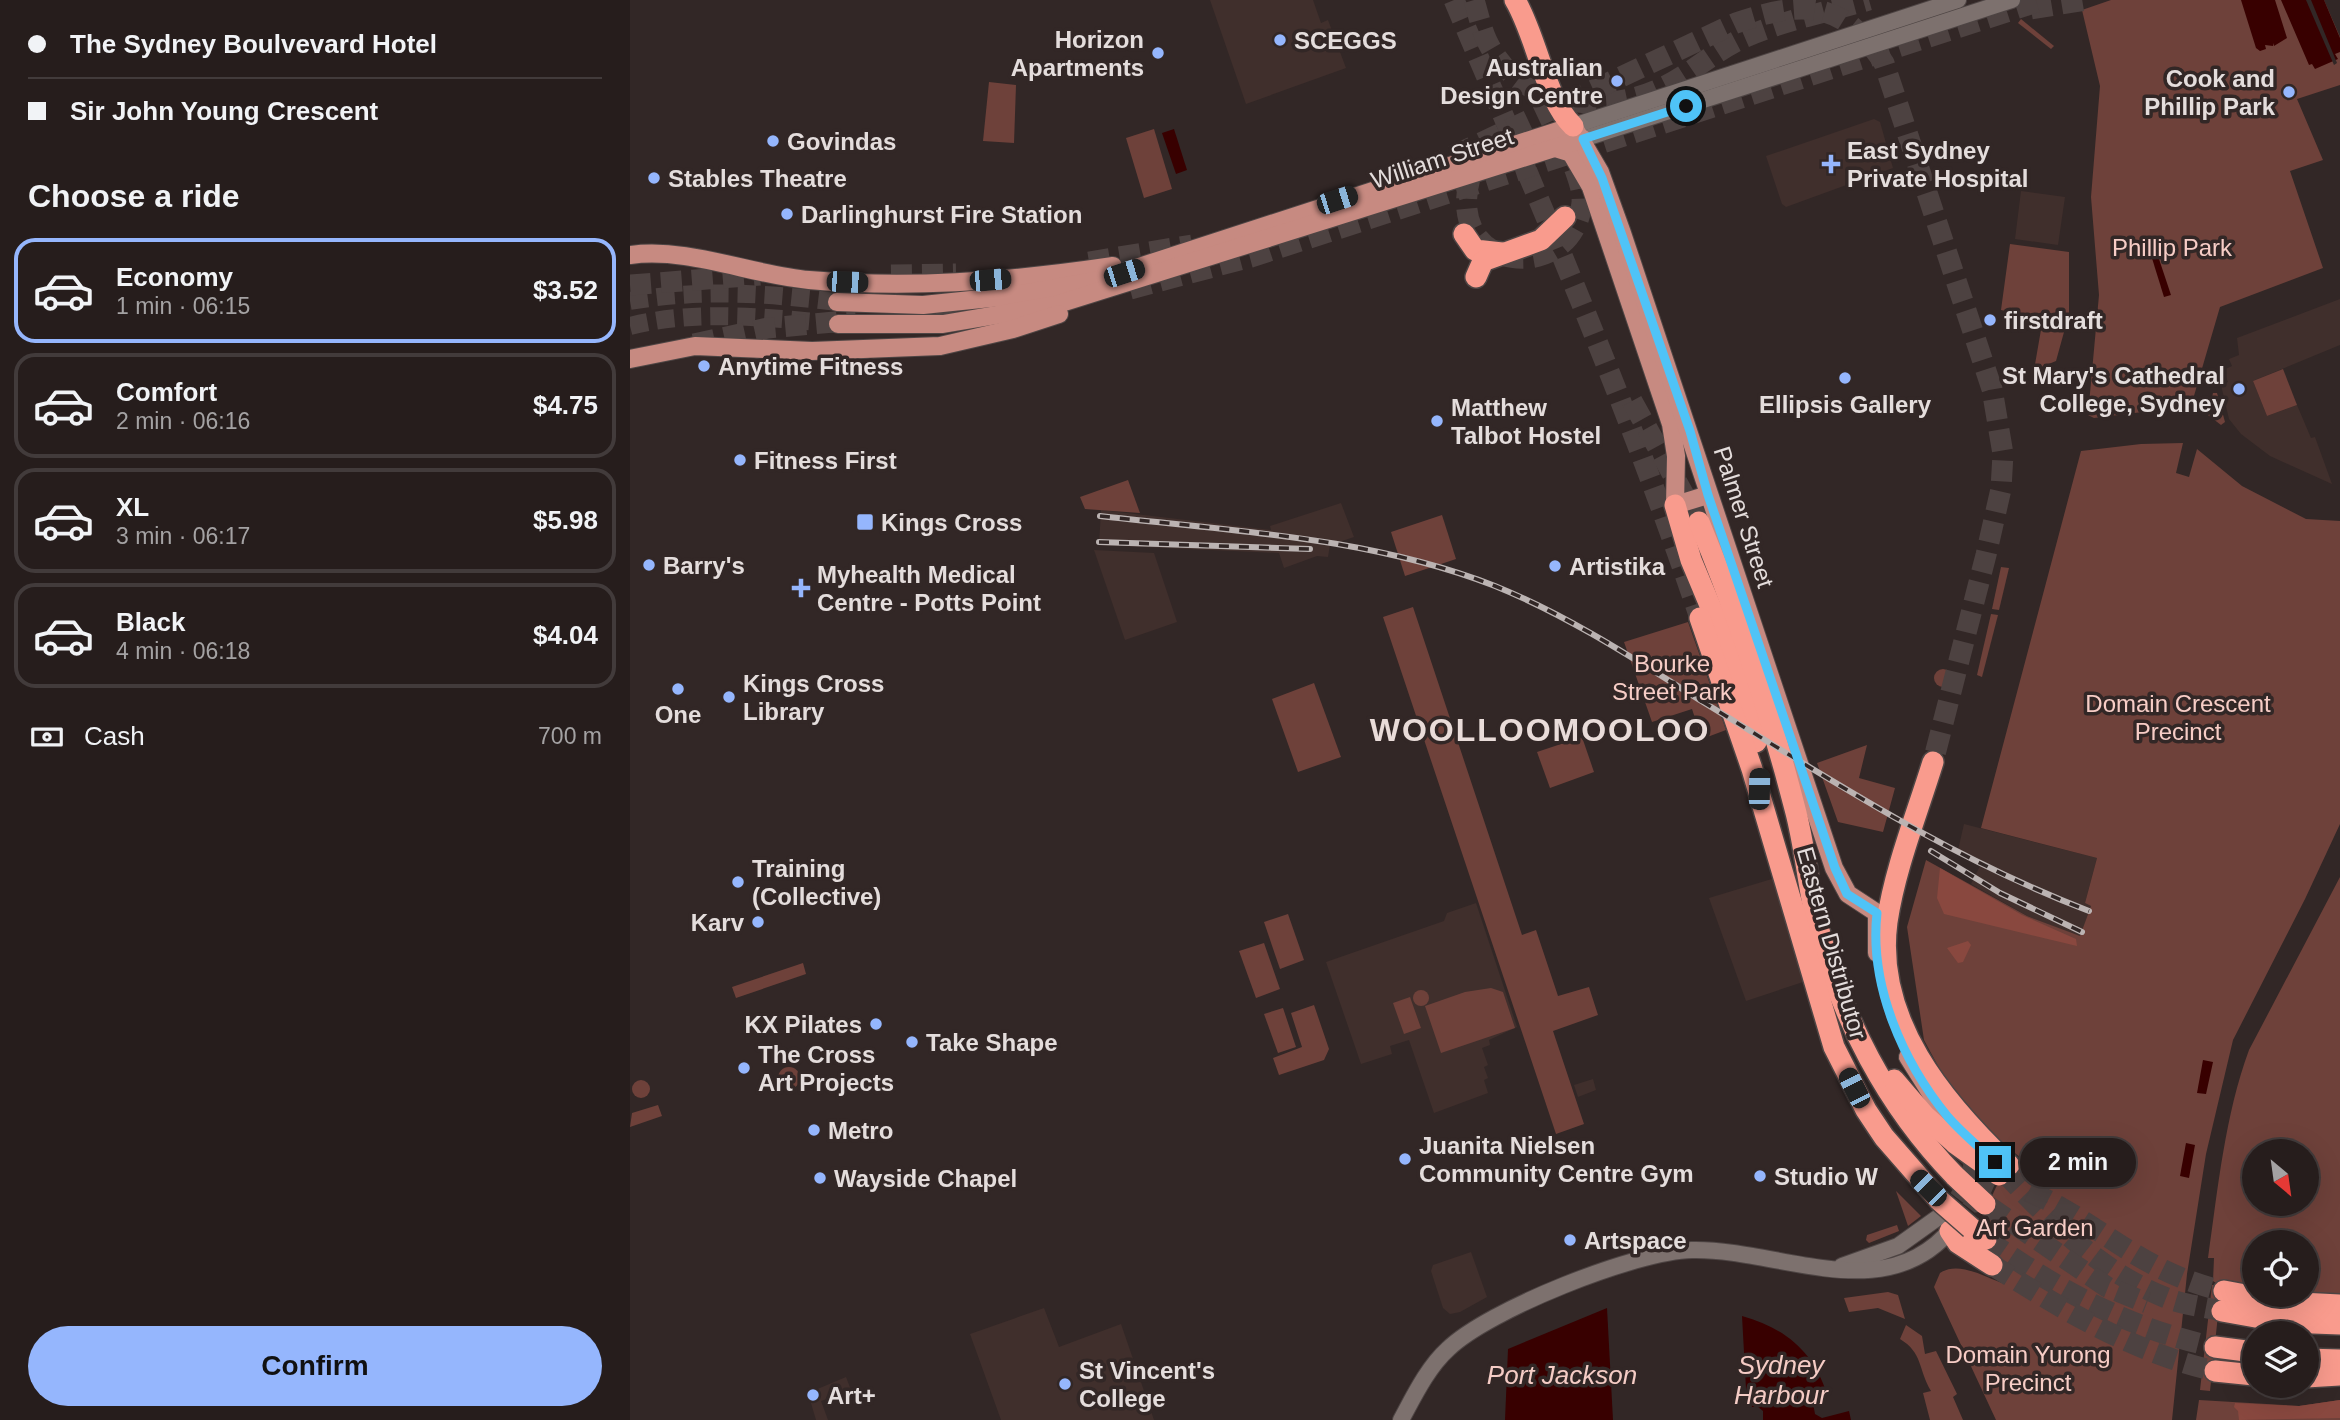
<!DOCTYPE html>
<meta charset="utf-8">
<style>
:root{--surface:#261d1c;--page:#322a29;--text:#f1f3f6;--muted:#a4a2a3;--line:#423b3b;--accent:#95b6fd}
body{margin:0;font-family:Helvetica,sans-serif;background:var(--page);color:var(--text);height:100vh;display:flex;flex-direction:column;font-size:26px;white-space:nowrap}
*{box-sizing:border-box;margin:0}
p{font-size:23px;color:var(--muted)}
.icon{flex:none;width:38px;height:38px;fill:none;stroke:currentColor;stroke-width:2;stroke-linecap:round;stroke-linejoin:round}
.map{position:relative;flex:1;overflow:hidden}
.sheet{display:flex;flex-direction:column;background:var(--surface);width:630px}
.sheet>*{flex:none}
.top-card{display:grid;align-content:center;height:154px;padding:0 28px;background:var(--surface)}
.needle{width:46px;rotate:151deg}
.fabs{position:absolute;left:1612px;top:1139px;display:grid;gap:14px}
.fabs a{display:grid;place-items:center;width:77px;height:77px;border-radius:50%;background:var(--surface);box-shadow:0 7px 28px #0002,0 0 0 2px var(--line);font-size:35px}
.end{position:absolute;width:32px;height:32px;margin:-16px;border:9px solid #4fc3f7;background:#111;box-shadow:0 0 0 4px #111}
.from{border-radius:50%}
.bubble{position:absolute;height:49px;border-radius:24px;background:var(--surface);box-shadow:0 7px 28px #0002,0 0 0 2px var(--line);font-size:23px;font-weight:600;line-height:49px;text-align:center}
.car{position:absolute;width:21px;height:42px;margin:-21px -10px;border-radius:9px;box-shadow:0 0 5px 2px #0007;background:linear-gradient(#222 24%,#8ab4d8 0 40%,#222 0 76%,#8ab4d8 0 86%,#222 0)}
.top-card b{display:flex;align-items:center;gap:24px;height:66px;font-size:26px}
.top-card b+b{border-top:2px solid var(--line)}
.top-card i{width:18px;height:18px;background:var(--text)}
ul{padding:0;list-style:none}
li{display:flex;align-items:center;gap:21px;height:105px;margin:0 14px 10px;padding:0 14px;border:4px solid var(--line);border-radius:21px}
li div{flex:1}
li b{display:block;font-size:26px}
li em{font-style:normal;font-weight:600}
li.selected{border-color:var(--accent)}
li>.icon{width:63px;height:63px;stroke-width:1.5}
h2{padding:0 28px;font-size:32px;line-height:84px}
.pay{display:flex;align-items:center;gap:18px;height:77px;padding:0 28px;font-size:26px}
.pay p{margin-inline-start:auto}
.action{display:flex;gap:14px;margin-top:auto;padding:14px 28px}
.action a{flex:1;height:80px;border-radius:42px;background:var(--accent);color:#111;font-size:28px;font-weight:600;line-height:80px;text-align:center}
main{display:flex;flex:1;min-height:0}
.map>svg:first-child{display:block}
.built{fill:#402f2c}
.green{fill:#6e413a;fill-rule:evenodd}
.forest{fill:#89483f}
.water{fill:#380000}
.pier{fill:#322726}
.lines{fill:none;stroke-linecap:round;stroke-linejoin:round}
.secondary-tunnel{stroke:#4d4241;stroke-width:16;stroke-dasharray:16 8;stroke-linecap:butt}
.primary-tunnel{stroke:#4d4241;stroke-width:18;stroke-dasharray:18 9;stroke-linecap:butt}
.highway-tunnel{stroke:#4d4241;stroke-width:21;stroke-dasharray:21 10;stroke-linecap:butt}
.secondary-casing{stroke:#4e4544;stroke-width:18}
.primary-casing{stroke:#4e4544;stroke-width:20}
.highway-casing{stroke:#4e4544;stroke-width:24}
.secondary{stroke:#7d716e;stroke-width:16}
.primary{stroke:#c78a81;stroke-width:18}
.highway{stroke:#f99b8d;stroke-width:21}
.rail-casing{stroke:#bbb3b2;stroke-width:6}
.rail{stroke:#322726;stroke-width:3.5;stroke-dasharray:10;stroke-linecap:butt}
.highway-bridge-casing{stroke:#4e4544;stroke-width:24;stroke-linecap:butt}
.highway-bridge{stroke:#f99b8d;stroke-width:21}
.route{stroke:#4fc3f7;stroke-width:9}
.poi-dot{fill:#95b6fd;stroke:#322726;stroke-width:2.5}
.labels{text-anchor:middle;dominant-baseline:central;stroke-width:7;stroke-linejoin:round;paint-order:stroke}
.poi-label{font-size:24px;font-weight:bold;fill:#e4dddc;stroke:#322726;text-anchor:start}
.street-label{font-size:24px;fill:#e4dddc;stroke:#322726}
.park-label{font-size:24px;fill:#f7cdc6;stroke:#322726}
.water-label{font-size:26px;font-style:italic;fill:#f5ccc5;stroke:#322726}
.district-label{font-size:32px;font-weight:bold;letter-spacing:2px;fill:#e9dcd9;stroke:#322726}
</style>
<main>
<section class="sheet">
<div class="top-card">
<b><i class="from"></i>The Sydney Boulvevard Hotel</b>
<b><i></i>Sir John Young Crescent</b>
</div>
<h2>Choose a ride</h2>
<ul>
<li class="selected"><svg class="icon" aria-label="car" viewBox="0 0 24 24"><path d="M5 17H2v-5l4-1 3-4h7l3 4 3 1v5h-3M9 17h6M6 11h13"/><circle cx="7" cy="17" r="2"/><circle cx="17" cy="17" r="2"/></svg><div><b>Economy</b><p>1 min · 06:15</p></div><em>$3.52</em></li>
<li><svg class="icon" aria-label="car" viewBox="0 0 24 24"><path d="M5 17H2v-5l4-1 3-4h7l3 4 3 1v5h-3M9 17h6M6 11h13"/><circle cx="7" cy="17" r="2"/><circle cx="17" cy="17" r="2"/></svg><div><b>Comfort</b><p>2 min · 06:16</p></div><em>$4.75</em></li>
<li><svg class="icon" aria-label="car" viewBox="0 0 24 24"><path d="M5 17H2v-5l4-1 3-4h7l3 4 3 1v5h-3M9 17h6M6 11h13"/><circle cx="7" cy="17" r="2"/><circle cx="17" cy="17" r="2"/></svg><div><b>XL</b><p>3 min · 06:17</p></div><em>$5.98</em></li>
<li><svg class="icon" aria-label="car" viewBox="0 0 24 24"><path d="M5 17H2v-5l4-1 3-4h7l3 4 3 1v5h-3M9 17h6M6 11h13"/><circle cx="7" cy="17" r="2"/><circle cx="17" cy="17" r="2"/></svg><div><b>Black</b><p>4 min · 06:18</p></div><em>$4.04</em></li>
</ul>
<div class="pay"><svg class="icon" aria-label="cash" viewBox="0 0 24 24"><path d="M3 7h18v10H3z"/><circle cx="12" cy="12" r="2"/></svg>Cash<p>700 m</p></div>
<div class="action"><a>Confirm</a></div>
</section>
<div class="map">
<svg width="1710" height="1420" viewBox="0 0 1710 1420">
<rect width="100%" height="100%" fill="#322726"/>
<g class="built">
<polygon points="580,0 683,0 691,23 698,20 716,68 616,104"/>
<polygon points="1244,119 1250,122 1263,168 1156,207 1152,204 1136,156"/>
<polygon points="1391,191 1435,197 1428,245 1385,239"/>
<polygon points="1710,299 1710,345 1623,381 1637,416 1667,405 1681,438 1685,437 1702,484 1640,456 1611,434 1599,419 1591,385 1598,382 1593,370 1602,366 1599,359 1609,355 1607,338"/>
<polygon points="711,503 724,537 700,545 698,557 687,556 654,568 649,553 469,545 471,510 641,530 640,526"/>
<polygon points="464,550 524,553 547,622 495,640"/>
<polygon points="1334,824 1467,858 1455,903 1461,906 1450,937 1397,916 1341,884 1352,862 1328,850"/>
<polygon points="1145,878 1173,982 1116,1001 1079,898"/>
<polygon points="846,903 887,1027 859,1040 860,1045 852,1048 858,1065 854,1067 858,1078 854,1080 858,1093 804,1113 779,1040 760,1046 762,1054 731,1064 696,962 814,921 817,913"/>
<polygon points="963,1079 966,1090 948,1097 944,1085"/>
<polygon points="841,1252 857,1297 830,1312 820,1314 813,1308 801,1271 803,1265"/>
<polygon points="414,1308 429,1347 491,1324 524,1420 371,1420 340,1334"/>
<polygon points="216,1377 221,1390 191,1401 198,1420 186,1420 178,1393"/>
</g>
<g class="green">
<polygon points="1481,0 1694,0 1710,37 1710,85 1667,99 1693,160 1660,171 1693,268 1590,307 1561,406 1464,418 1458,415 1469,295 1461,197 1470,86 1452,10"/>
<polygon points="1391,19 1424,46 1421,49 1388,23"/>
<polygon points="359,82 386,85 384,143 353,141"/>
<polygon points="524,129 542,189 514,198 496,138"/>
<polygon points="1380,244 1439,252 1439,314 1426,361 1404,370 1412,324 1388,320 1389,314 1371,310"/>
<polygon points="1653,369 1667,405 1637,416 1623,381"/>
<polygon points="1583,393 1587,393 1595,422 1591,425 1578,415"/>
<path d="M1553 443 1546 473 1559 477 1567 449 1612 486 1676 519 1710 521V824L1675 899 1603 1040 1576 1154 1557 1274 1542 1420H1366L1304 1287 1310 1273C1329 1260 1356 1278 1375 1284 1372 1271 1366 1261 1361 1248 1349 1214 1364 1184 1386 1158L1390 1162 1392 1159 1349 1123 1315 1079 1294 1040 1277 927 1296 860 1397 916 1450 936 1461 906 1455 903 1467 858 1351 828 1451 451 1511 444Z"/>
<polygon points="498,480 510,513 455,509 450,497"/>
<polygon points="812,515 826,559 775,576 761,532"/>
<polygon points="1371,567 1379,568 1369,610 1362,609"/>
<polygon points="783,607 892,935 906,930 928,996 959,987 968,1015 923,1031 954,1124 926,1134 753,617"/>
<polygon points="1361,614 1368,615 1352,677 1347,675"/>
<polygon points="1058,622 1096,730 1072,739 1062,709 1022,722 994,642"/>
<circle cx="1313" cy="678" r="9"/>
<polygon points="684,683 711,757 668,772 642,699"/>
<polygon points="952,737 964,772 920,788 907,752"/>
<polygon points="1237,745 1229,778 1265,788 1253,832 1208,822 1187,763"/>
<path d="M1710 877V1296L1676 1295V1242H1624V1291L1591 1286 1580 1391 1570 1390 1582 1285H1589L1583 1281 1584 1258H1578C1588 1188 1595 1115 1619 1050ZM1624 1152H1676V1204H1624Z"/>
<polygon points="658,914 674,960 650,969 634,922"/>
<polygon points="634,943 650,989 626,998 609,951"/>
<polygon points="173,963 176,974 106,998 102,987"/>
<polygon points="861,988 873,992 885,1028 811,1053 795,1006 835,992"/>
<circle cx="791" cy="998" r="8"/>
<polygon points="780,997 791,1028 774,1034 763,1003"/>
<polygon points="684,1005 699,1049 694,1060 649,1075 643,1058 672,1047 661,1013"/>
<polygon points="653,1008 666,1047 648,1053 634,1014"/>
<circle cx="159" cy="1078" r="11"/>
<circle cx="11" cy="1089" r="9"/>
<polygon points="28,1105 32,1116 0,1127 2,1113"/>
<polygon points="1266,1191 1291,1216 1278,1226"/>
<polygon points="1267,1225 1269,1231 1239,1243 1236,1240 1237,1235"/>
<polygon points="1258,1292 1268,1295 1275,1319 1248,1308 1219,1312 1214,1298"/>
<path d="M1276 1325 1292 1336 1295 1354 1306 1351 1327 1394 1323 1397 1333 1420H1300L1293 1393 1301 1391C1288 1369 1293 1353 1270 1339Z"/>
<polygon points="1569,1400 1669,1406 1710,1400 1710,1420 1566,1420"/>
</g>
<g class="forest">
<polygon points="1310,868 1392,915 1446,939 1447,946 1314,914 1307,898"/>
<polygon points="1338,941 1341,945 1333,962 1328,963 1317,948"/>
<polygon points="1710,1400 1710,1418 1609,1420 1608,1411 1604,1407 1605,1403 1669,1406"/>
</g>
<g class="water">
<polygon points="1611,0 1645,0 1657,38 1644,46 1643,43 1643,46 1635,45 1636,49 1630,51 1626,48"/>
<polygon points="1651,0 1694,0 1710,38 1710,52 1705,54 1708,59 1685,69 1682,64 1679,65"/>
<polygon points="544,129 557,170 546,174 532,133"/>
<polygon points="1527,253 1541,295 1534,297 1521,255"/>
<polygon points="1573,1060 1583,1062 1576,1094 1567,1093"/>
<polygon points="1556,1143 1565,1145 1559,1178 1550,1176"/>
<polygon points="977,1308 983,1420 875,1420 878,1349"/>
<path d="M1112 1316C1155 1328 1183 1351 1197 1394L1187 1396 1183 1403 1185 1414 1192 1418 1219 1411 1221 1420H1133V1411L1128 1407H1117Z"/>
</g>
<polygon class="pier" points="1676,0 1681,0 1707,63 1704,65"/>
<g class="lines">
<g class="secondary-tunnel">
<path d="M1311 1216C1329 1197 1347 1176 1340 1148"/>
<polyline points="1324,1227 1354,1189 1364,1166"/>
</g>
<g class="primary-tunnel">
<path d="M0 301C70 289 137 293 207 302"/>
<path d="M0 326C67 309 140 318 208 324"/>
</g>
<g class="highway-tunnel">
<path d="M824 0C911 204 999 408 1070 618"/>
<path d="M844 0C848 13 851 28 857 41 888 106 970 116 1029 89 1058 76 1082 53 1111 39 1151 21 1197 12 1239 0"/>
<polyline points="1401,9 1456,0"/>
<path d="M795 169 1106 23C1174 0 1212 0 1254 63L1362 389 1373 454 1371 489 1356 555 1303 762"/>
<path d="M840 178C814 274 943 286 952 203 953 188 946 174 942 161"/>
<polyline points="459,262 562,245"/>
<polyline points="261,275 326,274"/>
<polyline points="0,285 130,275"/>
<polyline points="500,289 621,257 1413,0"/>
<polyline points="275,317 344,313"/>
<polyline points="64,344 138,328 226,320"/>
<polyline points="1002,401 1069,522"/>
<path d="M1374 1172C1421 1222 1473 1274 1539 1299 1556 1305 1574 1307 1592 1311"/>
<path d="M1399 1191C1471 1224 1512 1273 1594 1291"/>
<polyline points="1358,1206 1477,1287 1517,1303"/>
<path d="M1356 1239C1427 1290 1500 1329 1585 1347"/>
<path d="M1362 1265C1432 1309 1504 1353 1585 1371"/>
</g>
<defs>
<g id="secondary">
<polyline points="943,126 1328,0"/>
<polyline points="953,139 1382,0"/>
<polyline points="1212,1266 1268,1246 1310,1216"/>
<path d="M771 1420C784 1396 798 1367 818 1349 858 1310 1006 1251 1062 1250 1149 1248 1256 1310 1323 1227"/>
</g>
<g id="primary">
<polyline points="925,148 941,153 961,187 1041,424 1046,456 1045,505 1078,495"/>
<path d="M0 255C59 247 121 275 179 280 280 289 384 281 483 266"/>
<polyline points="207,302 293,305 380,296 469,280 943,126 970,172 992,233 1204,868 1218,894 1247,913 1247,953"/>
<polyline points="208,324 313,324 425,305 953,139"/>
<polyline points="0,359 65,346 182,351 310,346 383,329 429,314"/>
<polyline points="1278,1057 1305,1100 1346,1145"/>
</g>
<g id="highway">
<path d="M885 0C907 37 915 99 943 126"/>
<polyline points="834,234 845,250 872,253"/>
<polyline points="846,277 853,261 911,240 935,217"/>
<polyline points="1045,505 1061,560 1102,658 1126,742"/>
<path d="M1069 522C1108 615 1140 712 1165 809 1175 846 1178 886 1187 923 1211 1018 1257 1106 1325 1176"/>
<polyline points="1070,618 1122,769 1204,1047 1236,1110 1254,1137 1309,1200"/>
<path d="M1303 762C1287 814 1265 868 1257 922 1244 1020 1313 1102 1379 1165"/>
<polyline points="1264,1080 1295,1116 1326,1144"/>
<polyline points="1341,1228 1356,1239"/>
<polyline points="1320,1231 1328,1243 1362,1265"/>
<polyline points="1594,1291 1653,1302 1710,1305"/>
<polyline points="1592,1311 1653,1322 1710,1324"/>
<polyline points="1585,1347 1624,1352"/>
<polyline points="1676,1359 1710,1360"/>
<polyline points="1585,1371 1624,1375"/>
<polyline points="1676,1377 1710,1375"/>
</g>
</defs>
<use href="#secondary" class="secondary-casing"/>
<use href="#primary" class="primary-casing"/>
<use href="#highway" class="highway-casing"/>
<use href="#secondary" class="secondary"/>
<use href="#primary" class="primary"/>
<use href="#highway" class="highway"/>
<defs>
<g id="rail">
<path d="M470 516C602 531 740 537 865 586 939 616 1006 660 1073 702 1203 781 1316 856 1459 911"/>
<polyline points="469,542 680,549"/>
<polyline points="1301,851 1370,893 1452,932"/>
</g>
</defs>
<use href="#rail" class="rail-casing"/>
<use href="#rail" class="rail"/>
<defs>
<g id="highway-bridge">
<polyline points="1326,1144 1369,1175"/>
<polyline points="1325,1176 1355,1204"/>
<polyline points="1309,1200 1341,1228"/>
</g>
</defs>
<use href="#highway-bridge" class="highway-bridge-casing"/>
<use href="#highway-bridge" class="highway-bridge"/>
</g>
<g class="lines">
<path class="route" d="M1056 106 953 139 972 178 1060 431 1078 495 1205 868 1217 894 1247 913C1239 986 1273 1062 1318 1117 1332 1133 1349 1147 1365 1162"/>
</g>
<g class="poi-dot">
<circle cx="650" cy="40" r="7"/>
<circle cx="528" cy="53" r="7"/>
<circle cx="987" cy="81" r="7"/>
<circle cx="1659" cy="92" r="7"/>
<circle cx="143" cy="141" r="7"/>
<path d="M1197.5 153.5h7v7h7v7h-7v7h-7v-7h-7v-7h7z"/>
<circle cx="24" cy="178" r="7"/>
<circle cx="157" cy="214" r="7"/>
<circle cx="1360" cy="320" r="7"/>
<circle cx="74" cy="366" r="7"/>
<circle cx="1215" cy="378" r="7"/>
<circle cx="1609" cy="389" r="7"/>
<circle cx="807" cy="421" r="7"/>
<circle cx="110" cy="460" r="7"/>
<rect x="226" y="513" width="18" height="18" rx="3.5"/>
<circle cx="19" cy="565" r="7"/>
<circle cx="925" cy="566" r="7"/>
<path d="M167.5 577.5h7v7h7v7h-7v7h-7v-7h-7v-7h7z"/>
<circle cx="48" cy="689" r="7"/>
<circle cx="99" cy="697" r="7"/>
<circle cx="108" cy="882" r="7"/>
<circle cx="128" cy="922" r="7"/>
<circle cx="246" cy="1024" r="7"/>
<circle cx="282" cy="1042" r="7"/>
<circle cx="114" cy="1068" r="7"/>
<circle cx="184" cy="1130" r="7"/>
<circle cx="775" cy="1159" r="7"/>
<circle cx="1130" cy="1176" r="7"/>
<circle cx="190" cy="1178" r="7"/>
<circle cx="940" cy="1240" r="7"/>
<circle cx="435" cy="1384" r="7"/>
<circle cx="183" cy="1395" r="7"/>
</g>
<g class="labels">
<g class="poi-label">
<text x="514" y="39" text-anchor="end">Horizon<tspan x="514" dy="28">Apartments</tspan></text>
<text x="664" y="40">SCEGGS</text>
<text x="973" y="67" text-anchor="end">Australian<tspan x="973" dy="28">Design Centre</tspan></text>
<text x="1645" y="78" text-anchor="end">Cook and<tspan x="1645" dy="28">Phillip Park</tspan></text>
<text x="157" y="141">Govindas</text>
<text x="1217" y="150">East Sydney<tspan x="1217" dy="28">Private Hospital</tspan></text>
<text x="38" y="178">Stables Theatre</text>
<text x="171" y="214">Darlinghurst Fire Station</text>
<text x="1374" y="320">firstdraft</text>
<text x="88" y="366">Anytime Fitness</text>
<text x="1595" y="375" text-anchor="end">St Mary's Cathedral<tspan x="1595" dy="28">College, Sydney</tspan></text>
<text x="1215" y="404" text-anchor="middle">Ellipsis Gallery</text>
<text x="821" y="407">Matthew<tspan x="821" dy="28">Talbot Hostel</tspan></text>
<text x="124" y="460">Fitness First</text>
<text x="251" y="522">Kings Cross</text>
<text x="33" y="565">Barry's</text>
<text x="939" y="566">Artistika</text>
<text x="187" y="574">Myhealth Medical<tspan x="187" dy="28">Centre - Potts Point</tspan></text>
<text x="113" y="683">Kings Cross<tspan x="113" dy="28">Library</tspan></text>
<text x="48" y="714" text-anchor="middle">One</text>
<text x="122" y="868">Training<tspan x="122" dy="28">(Collective)</tspan></text>
<text x="114" y="922" text-anchor="end">Karv</text>
<text x="232" y="1024" text-anchor="end">KX Pilates</text>
<text x="296" y="1042">Take Shape</text>
<text x="128" y="1054">The Cross<tspan x="128" dy="28">Art Projects</tspan></text>
<text x="198" y="1130">Metro</text>
<text x="789" y="1145">Juanita Nielsen<tspan x="789" dy="28">Community Centre Gym</tspan></text>
<text x="1144" y="1176">Studio W</text>
<text x="204" y="1178">Wayside Chapel</text>
<text x="954" y="1240">Artspace</text>
<text x="449" y="1370">St Vincent's<tspan x="449" dy="28">College</tspan></text>
<text x="197" y="1395">Art+</text>
</g>
<g class="street-label">
<text transform="translate(812 158) rotate(-18)">William Street</text>
<text transform="translate(1114 517) rotate(72)">Palmer Street</text>
<text transform="translate(1202 943) rotate(74)">Eastern Distributor</text>
</g>
<g class="park-label">
<text x="1542" y="247">Phillip Park</text>
<text x="1042" y="663">Bourke<tspan x="1042" dy="28">Street Park</tspan></text>
<text x="1548" y="703">Domain Crescent<tspan x="1548" dy="28">Precinct</tspan></text>
<text x="1405" y="1227">Art Garden</text>
<text x="1398" y="1354">Domain Yurong<tspan x="1398" dy="28">Precinct</tspan></text>
</g>
<g class="water-label">
<text x="1151" y="1365">Sydney<tspan x="1151" dy="30">Harbour</tspan></text>
<text x="932" y="1375">Port Jackson</text>
</g>
<g class="district-label">
<text x="910" y="730">WOOLLOOMOOLOO</text>
</g>
</g>
</svg>
<div class="fabs">
<a><svg class="needle" viewBox="-14 -14 28 28"><path d="M0-13l5 13h-10z" fill="#e53935"/><path d="M0 13l5-13h-10z" fill="#a4a2a3"/></svg></a>
<a><svg class="icon" aria-label="locate" viewBox="0 0 24 24"><circle cx="12" cy="12" r="6"/><path d="M12 2v4M12 18v4M2 12h4M18 12h4"/></svg></a>
<a><svg class="icon" aria-label="layers" viewBox="0 0 24 24"><path d="M12 4l9 5-9 5-9-5zM3 14l9 5 9-5"/></svg></a>
</div>
<i class="end from" style="left:1056px;top:106px"></i>
<i class="end" style="left:1365px;top:1162px"></i>
<div class="bubble" style="left:1390px;top:1138px;width:116px">2 min</div>
<i class="car" style="left:707px;top:200px;rotate:72deg"></i>
<i class="car" style="left:494px;top:273px;rotate:72deg"></i>
<i class="car" style="left:360px;top:280px;rotate:85deg"></i>
<i class="car" style="left:217px;top:282px;rotate:92deg"></i>
<i class="car" style="left:1129px;top:789px;rotate:1deg"></i>
<i class="car" style="left:1224px;top:1088px;rotate:333deg"></i>
<i class="car" style="left:1298px;top:1188px;rotate:315deg"></i>
</div>
</main>
